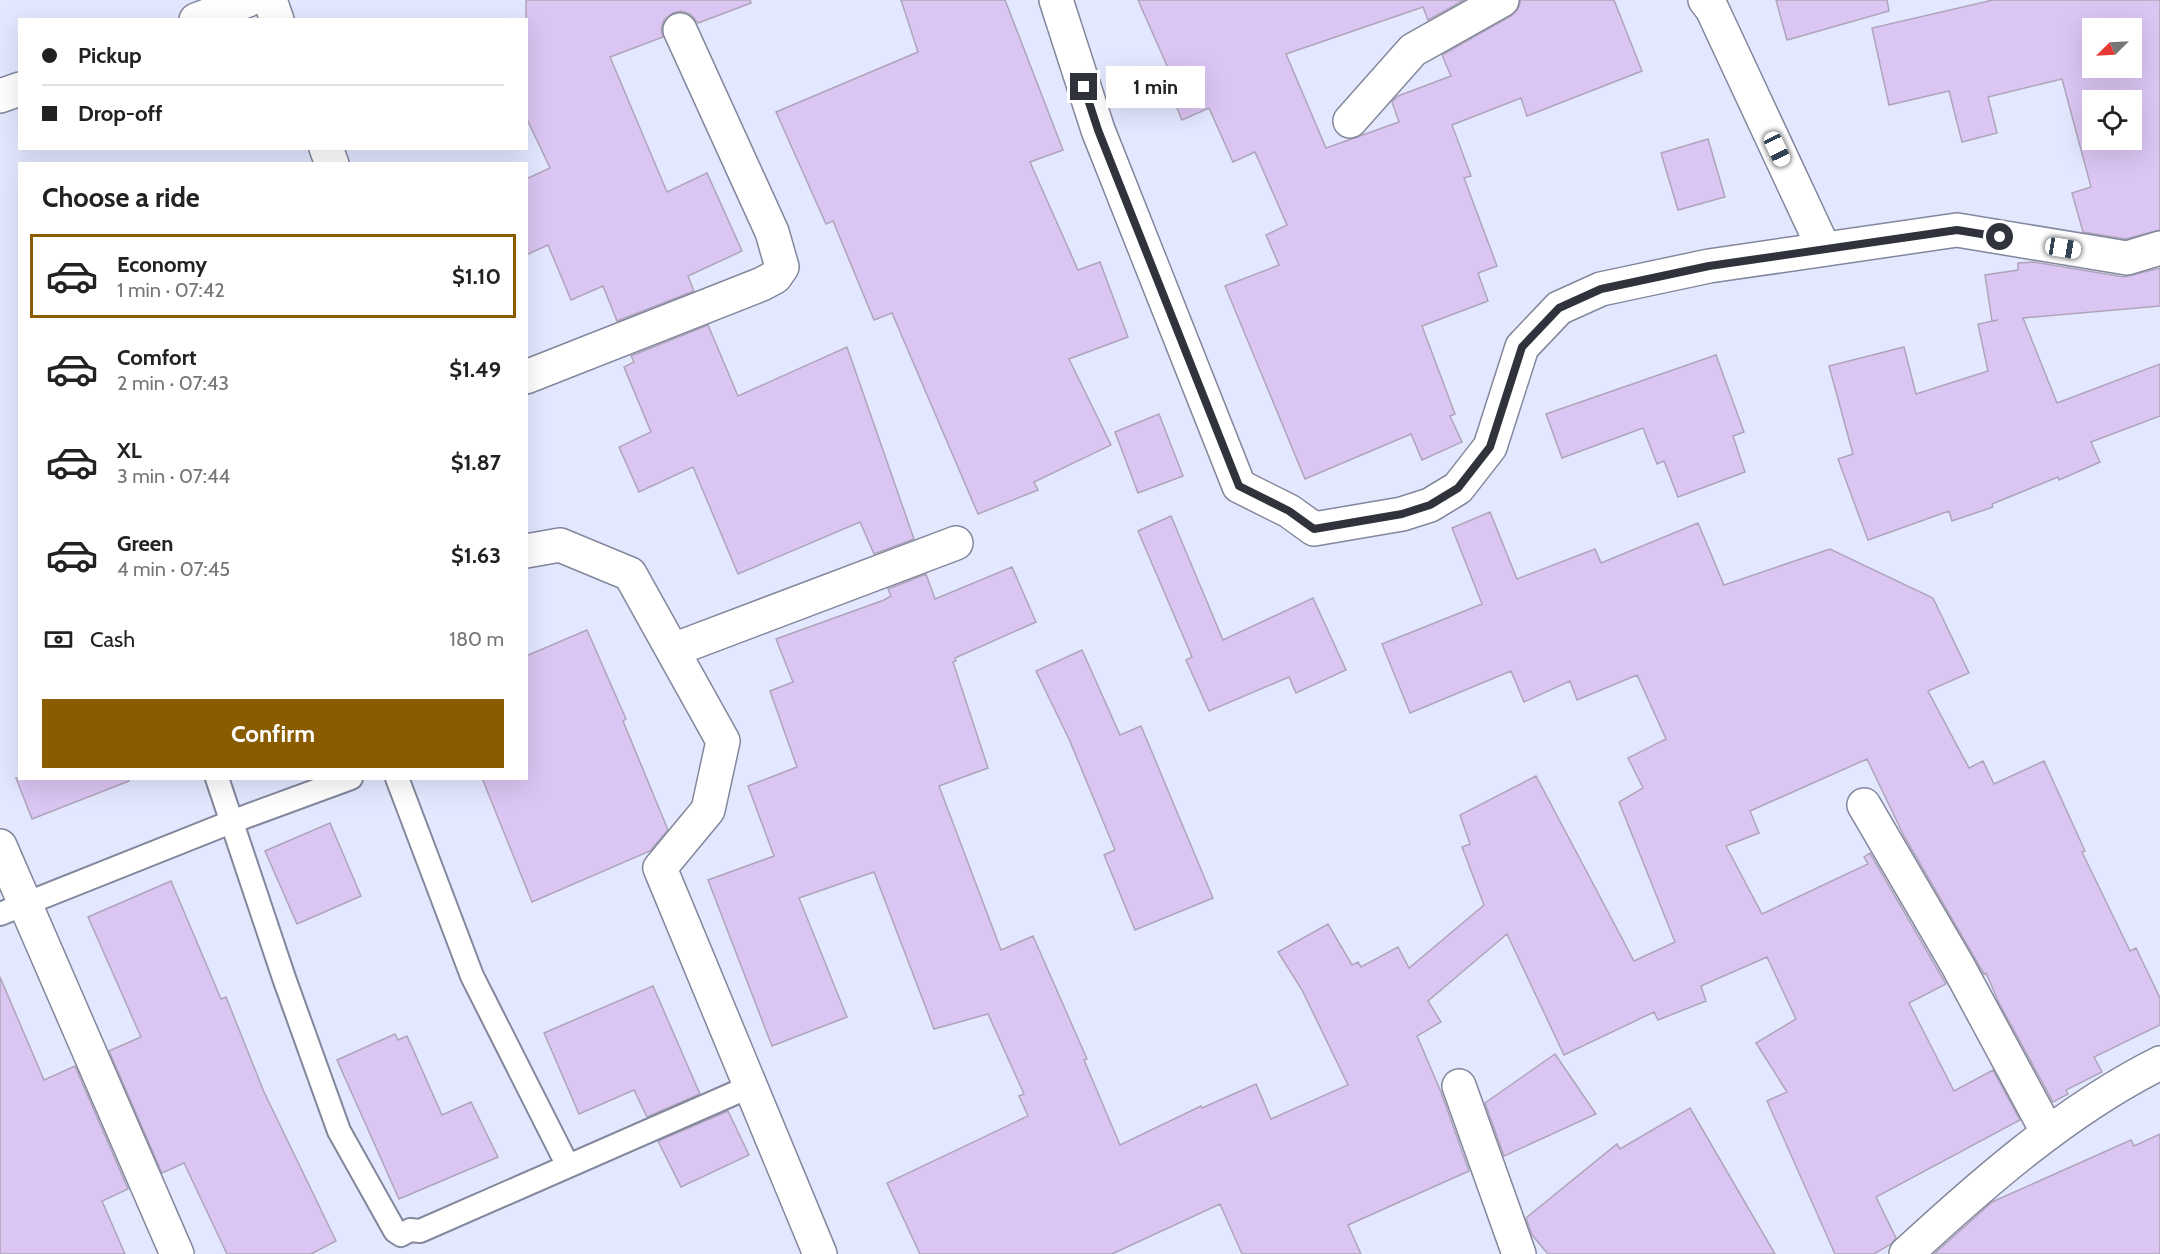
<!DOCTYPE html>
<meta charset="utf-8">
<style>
:root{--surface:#fff;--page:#f2f2f2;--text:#222;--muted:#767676;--line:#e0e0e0;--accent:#895c00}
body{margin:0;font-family:Cabin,sans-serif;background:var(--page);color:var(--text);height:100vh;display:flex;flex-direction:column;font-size:22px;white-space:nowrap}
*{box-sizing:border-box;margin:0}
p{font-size:20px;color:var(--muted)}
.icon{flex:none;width:33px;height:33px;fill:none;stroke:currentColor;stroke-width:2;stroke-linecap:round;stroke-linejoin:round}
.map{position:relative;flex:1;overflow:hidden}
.sheet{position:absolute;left:18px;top:162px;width:510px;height:618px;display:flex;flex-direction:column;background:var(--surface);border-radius:0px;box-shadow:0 6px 24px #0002}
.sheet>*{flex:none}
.hud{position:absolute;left:18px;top:18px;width:510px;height:132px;border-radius:0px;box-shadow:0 6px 24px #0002;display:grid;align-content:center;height:132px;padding:0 24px;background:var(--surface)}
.needle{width:39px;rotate:246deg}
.controls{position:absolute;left:2082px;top:18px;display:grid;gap:12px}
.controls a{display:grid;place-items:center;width:60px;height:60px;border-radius:0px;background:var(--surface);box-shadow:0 6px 24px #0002;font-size:30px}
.end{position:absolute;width:27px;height:27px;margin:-14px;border:8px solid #31333c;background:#fff;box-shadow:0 0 0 3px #fff}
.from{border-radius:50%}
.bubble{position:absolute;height:42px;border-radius:0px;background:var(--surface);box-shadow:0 6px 24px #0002;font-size:20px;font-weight:700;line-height:42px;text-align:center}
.car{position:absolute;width:18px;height:36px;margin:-18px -9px;border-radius:8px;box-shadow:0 0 4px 2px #0007;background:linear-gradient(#fff 24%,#345 0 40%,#fff 0 76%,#345 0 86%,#fff 0)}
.hud b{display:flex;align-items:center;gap:21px;height:57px;font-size:22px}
.hud b+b{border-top:2px solid var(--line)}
.hud i{width:15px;height:15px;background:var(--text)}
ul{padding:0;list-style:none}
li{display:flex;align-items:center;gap:18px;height:84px;margin:0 12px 9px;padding:0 12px;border:3px solid transparent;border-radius:0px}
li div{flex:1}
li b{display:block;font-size:22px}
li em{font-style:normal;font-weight:700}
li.selected{border-color:var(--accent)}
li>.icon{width:54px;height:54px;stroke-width:1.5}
h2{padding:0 24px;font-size:27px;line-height:72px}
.pay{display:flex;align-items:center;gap:15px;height:66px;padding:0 24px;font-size:22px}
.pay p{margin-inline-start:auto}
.action{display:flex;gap:12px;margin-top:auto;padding:12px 24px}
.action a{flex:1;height:69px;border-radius:0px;background:var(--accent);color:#fff;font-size:24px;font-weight:700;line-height:69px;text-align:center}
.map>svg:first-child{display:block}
.building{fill:#dbc5f3;stroke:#afa5ba;stroke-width:1.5;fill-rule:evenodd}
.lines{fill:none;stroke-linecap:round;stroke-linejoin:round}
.lane-casing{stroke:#82879c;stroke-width:26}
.street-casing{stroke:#82879c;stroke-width:36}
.secondary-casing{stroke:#82879c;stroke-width:36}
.lane{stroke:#fff;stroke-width:22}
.street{stroke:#fff;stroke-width:33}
.secondary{stroke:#fff;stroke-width:33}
.route{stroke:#31333c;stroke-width:8}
</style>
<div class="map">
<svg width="2160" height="1254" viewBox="0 0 2160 1254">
<rect width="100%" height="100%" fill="#e3e8ff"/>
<g class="building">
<polygon points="526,0 750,0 751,3 698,23 690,14 681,11 673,13 664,20 661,29 663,37 610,57 667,192 707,173 742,251 688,276 694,291 617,321 603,286 571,300 548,245 526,255 526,179 550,168 526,117"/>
<polygon points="901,0 1005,0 1063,150 1030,162 1078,270 1100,262 1128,337 1069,359 1111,445 1034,482 1038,490 978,514 892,313 874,320 833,221 826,224 776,112 918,52"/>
<polygon points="1138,0 1464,0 1428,20 1423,7 1286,54 1326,148 1399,122 1392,102 1398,96 1451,76 1442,55 1511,16 1518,9 1521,0 1614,0 1642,71 1527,116 1521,98 1452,125 1471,176 1464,178 1497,266 1478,273 1488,301 1422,326 1455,414 1450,416 1462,442 1422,460 1411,434 1305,479 1225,286 1279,265 1266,235 1287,225 1255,152 1233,162 1209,108 1182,120 1161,70 1168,68"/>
<polygon points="1776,0 1887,0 1889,11 1787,40"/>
<path d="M1993 0H2160V230L2126 239 2083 232 2072 193 2091 187 2062 79 1988 97 1997 133 1962 142 1949 91 1889 105 1872 28ZM2092 28H2132V68H2092ZM2092 100H2132V140H2092Z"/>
<polygon points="1708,139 1725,197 1678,210 1661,153"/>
<polygon points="2034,262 2124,277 2160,268 2160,306 2023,318 2057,403 2160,364 2160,416 2091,442 2100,462 2059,480 2058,477 1992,504 1993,507 1952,521 1949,511 1868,540 1838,459 1853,454 1829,366 1904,347 1916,394 1988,371 1978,324 1998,320 1992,321 1985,275 2018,270 2018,263"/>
<polygon points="708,325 738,396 847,347 914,539 874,554 860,522 738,574 693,467 639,492 619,447 651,432 624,367 634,362 631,356"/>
<polygon points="1716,355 1744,432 1733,436 1745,472 1678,497 1664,461 1657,464 1643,428 1562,458 1546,414"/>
<polygon points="1159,414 1183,476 1138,493 1115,432"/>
<polygon points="1490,512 1517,579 1595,549 1601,563 1698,523 1724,585 1830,549 1933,598 1969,673 1928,691 1969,768 1983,761 1994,784 2044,761 2085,851 2082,852 2130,951 2136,948 2160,998 2160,1025 2094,1057 2102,1072 2066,1090 2068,1094 2053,1102 1999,1003 1986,973 1984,974 1904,836 1867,759 1750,811 1759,833 1726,846 1762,914 1868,864 1864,857 1870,853 1946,984 1909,1003 1954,1091 1993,1070 2020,1120 1876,1197 1896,1238 1891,1244 1874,1254 1835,1254 1767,1101 1787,1092 1756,1043 1796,1019 1767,957 1701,986 1706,1001 1658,1020 1654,1012 1564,1055 1507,934 1428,1001 1441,1022 1417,1036 1441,1092 1469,1171 1348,1225 1361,1254 1242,1254 1220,1204 1112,1254 920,1254 887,1183 1028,1116 1019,1096 1024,1094 988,1014 934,1029 874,872 799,898 847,1017 772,1046 708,880 774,856 748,786 797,767 770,691 793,682 776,639 884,600 891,596 888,589 926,574 935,599 1012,567 1036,622 955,658 956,661 953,662 988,768 939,786 1001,950 1033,936 1087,1059 1084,1060 1120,1145 1201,1106 1202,1108 1256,1084 1271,1119 1348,1085 1302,990 1278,952 1328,924 1352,965 1358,962 1361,967 1398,947 1409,968 1484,905 1462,847 1470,844 1460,815 1536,776 1634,961 1675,942 1619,802 1643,788 1628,758 1666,739 1637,675 1577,700 1570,681 1524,702 1511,671 1410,713 1382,644 1482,604 1452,528"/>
<polygon points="1171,516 1223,640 1313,598 1346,670 1296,693 1289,677 1209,711 1186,660 1192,657 1138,531"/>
<polygon points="587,630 626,719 623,721 668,830 650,851 532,902 482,778 526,778 526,656"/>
<polygon points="1082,650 1120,735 1141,726 1213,898 1135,930 1104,855 1115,850 1069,739 1036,671"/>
<polygon points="16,778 128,778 129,781 32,819"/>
<polygon points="330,823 361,896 297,924 265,851"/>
<polygon points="171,881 221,999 226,997 264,1092 336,1241 311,1254 227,1254 184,1163 162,1173 109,1051 141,1037 88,917"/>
<polygon points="0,977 44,1080 75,1066 128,1189 102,1201 125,1254 0,1254"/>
<polygon points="653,986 700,1094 647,1117 634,1090 579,1114 544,1033"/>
<polygon points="395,1034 398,1040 407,1036 442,1115 471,1102 498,1157 399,1199 337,1060"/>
<polygon points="1555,1054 1596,1114 1504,1156 1485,1103"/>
<polygon points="1690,1108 1775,1254 1548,1254 1532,1235 1526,1218 1617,1144 1620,1149"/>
<polygon points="728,1111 749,1155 681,1187 658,1141"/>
<polygon points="2160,1134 2160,1254 1934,1254 1992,1202 2131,1140 2134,1146"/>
</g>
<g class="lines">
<defs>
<g id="lane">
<polyline points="217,778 284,978 339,1131 395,1231 401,1235 410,1230 420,1231 751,1086"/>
<polyline points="397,778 472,976 567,1164"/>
<polyline points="0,914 231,822 351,778"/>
</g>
<g id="street">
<polyline points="270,0 277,20"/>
<polyline points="1056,0 1098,130 1239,486 1289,511 1314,529 1402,514 1430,505 1458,488 1490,447 1522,347 1559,308 1601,289 1709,266 1957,230 2127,258 2160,248"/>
<polyline points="1705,0 1712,9 1824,249"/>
<polyline points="1350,121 1413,50 1502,0"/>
<polyline points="326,148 332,164"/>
<polyline points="526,377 762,284 775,277 782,267 772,232 680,30"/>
<polyline points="526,551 560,545 630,574 723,741 708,810 660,868 820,1254"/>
<polyline points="673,650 956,543"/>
<polyline points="1864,805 1958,966 2048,1133"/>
<polyline points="0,846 177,1254"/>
<polyline points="1459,1086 1519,1254"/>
<path d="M1906 1254C1983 1183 2066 1110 2160 1063"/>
</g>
<g id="secondary">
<polyline points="196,20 248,0"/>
<polyline points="0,96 20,89"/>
</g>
</defs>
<use href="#lane" class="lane-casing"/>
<use href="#street" class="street-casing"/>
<use href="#secondary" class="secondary-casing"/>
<use href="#lane" class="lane"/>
<use href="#street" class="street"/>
<use href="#secondary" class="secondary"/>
</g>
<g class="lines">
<polyline class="route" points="1084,87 1098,130 1239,486 1289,511 1314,529 1402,514 1430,505 1458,488 1490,447 1522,347 1559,308 1601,289 1709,266 1957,230 2000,237"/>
</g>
</svg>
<div class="controls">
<a><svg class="needle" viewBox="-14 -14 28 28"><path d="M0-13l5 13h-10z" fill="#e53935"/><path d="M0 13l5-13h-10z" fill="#767676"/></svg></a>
<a><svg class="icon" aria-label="locate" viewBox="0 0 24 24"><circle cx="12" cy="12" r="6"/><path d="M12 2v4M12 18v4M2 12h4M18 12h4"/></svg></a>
</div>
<i class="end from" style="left:2000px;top:237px"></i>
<i class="end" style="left:1084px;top:87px"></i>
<div class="bubble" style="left:1106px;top:66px;width:99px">1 min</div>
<i class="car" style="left:1777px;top:149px;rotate:155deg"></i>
<i class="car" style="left:2063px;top:248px;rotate:99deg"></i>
<div class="hud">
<b><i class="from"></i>Pickup</b>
<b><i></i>Drop-off</b>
</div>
<section class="sheet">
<h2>Choose a ride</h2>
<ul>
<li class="selected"><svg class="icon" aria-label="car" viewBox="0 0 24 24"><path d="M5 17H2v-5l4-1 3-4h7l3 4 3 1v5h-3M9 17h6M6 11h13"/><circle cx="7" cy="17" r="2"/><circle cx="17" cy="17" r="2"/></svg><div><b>Economy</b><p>1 min · 07:42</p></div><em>$1.10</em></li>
<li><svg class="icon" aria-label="car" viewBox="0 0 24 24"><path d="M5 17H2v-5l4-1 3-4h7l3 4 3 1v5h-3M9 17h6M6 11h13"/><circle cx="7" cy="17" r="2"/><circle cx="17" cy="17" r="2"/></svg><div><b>Comfort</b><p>2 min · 07:43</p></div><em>$1.49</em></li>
<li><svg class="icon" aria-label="car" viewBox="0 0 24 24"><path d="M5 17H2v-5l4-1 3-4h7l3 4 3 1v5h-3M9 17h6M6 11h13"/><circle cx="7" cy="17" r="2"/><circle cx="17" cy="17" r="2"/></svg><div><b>XL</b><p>3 min · 07:44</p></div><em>$1.87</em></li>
<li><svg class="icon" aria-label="car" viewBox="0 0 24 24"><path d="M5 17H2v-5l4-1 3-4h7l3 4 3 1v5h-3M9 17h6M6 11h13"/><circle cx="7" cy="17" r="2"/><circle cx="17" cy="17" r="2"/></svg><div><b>Green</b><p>4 min · 07:45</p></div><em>$1.63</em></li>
</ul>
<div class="pay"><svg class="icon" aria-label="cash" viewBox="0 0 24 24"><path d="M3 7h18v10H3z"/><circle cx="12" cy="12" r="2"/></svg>Cash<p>180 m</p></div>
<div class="action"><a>Confirm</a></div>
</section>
</div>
